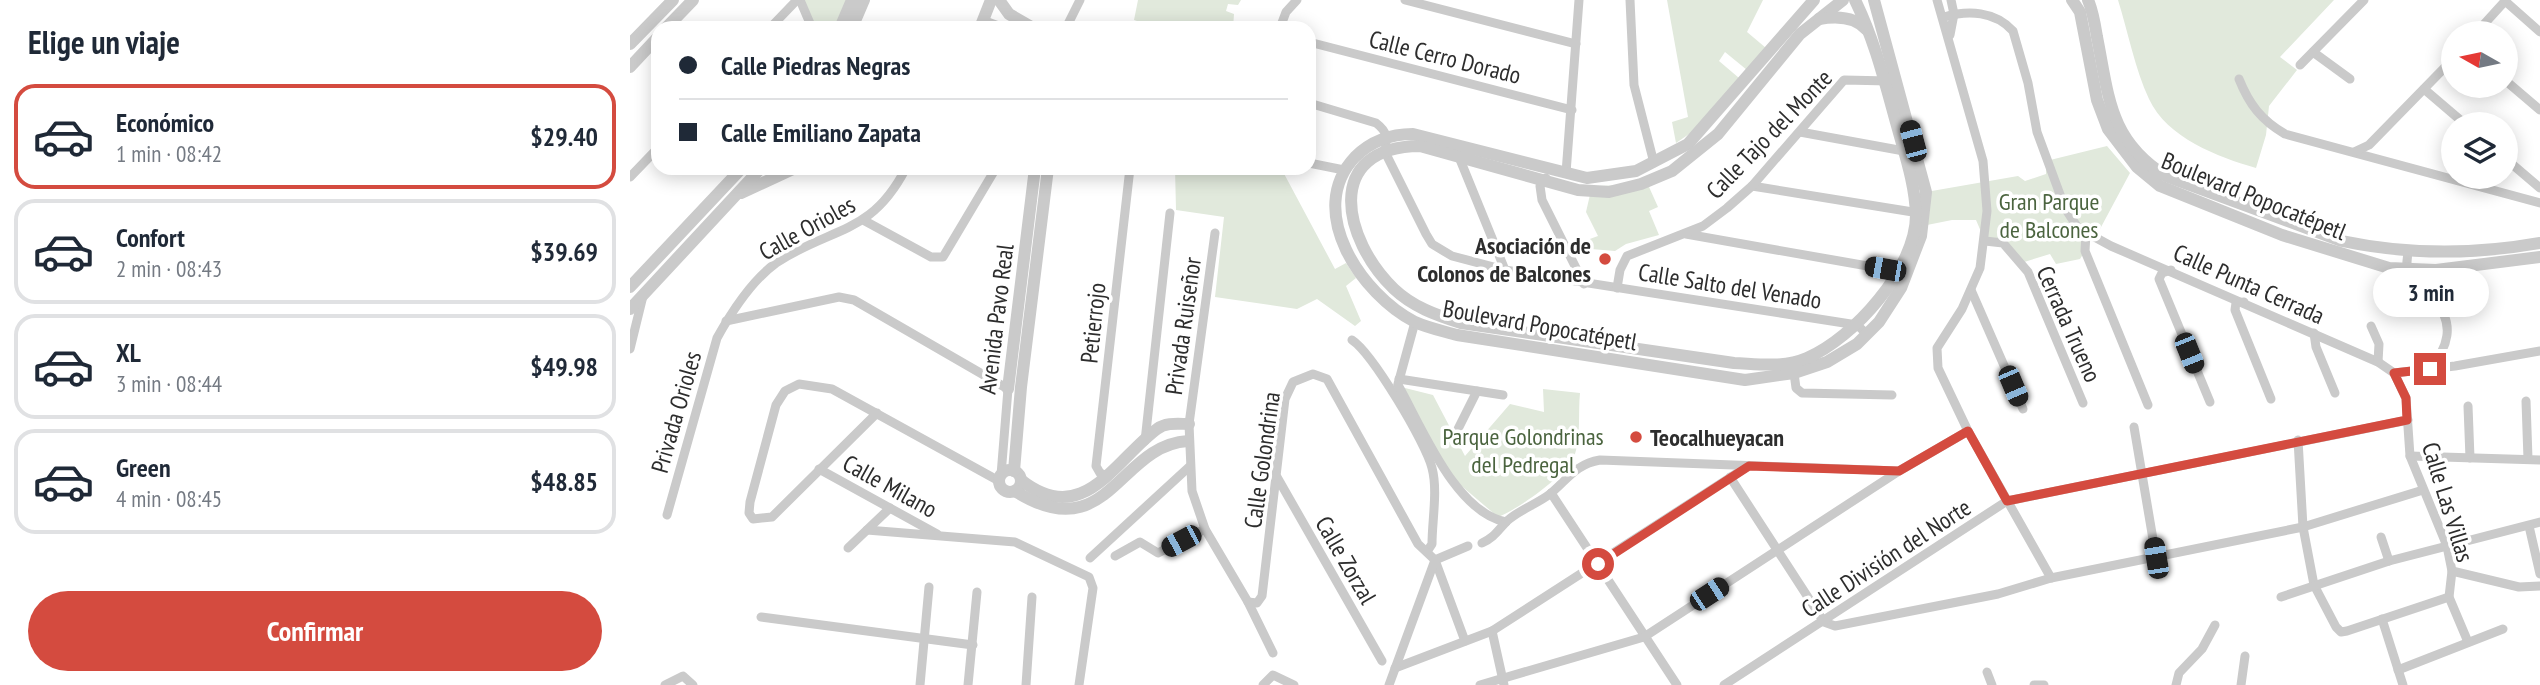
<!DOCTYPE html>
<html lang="es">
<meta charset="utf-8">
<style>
:root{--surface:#fff;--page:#f2f2f3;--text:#1f2937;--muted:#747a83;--line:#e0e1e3;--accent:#d44b3f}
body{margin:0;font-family:"PT Sans Narrow",sans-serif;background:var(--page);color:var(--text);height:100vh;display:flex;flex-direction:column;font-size:26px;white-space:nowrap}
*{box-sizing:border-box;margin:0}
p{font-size:23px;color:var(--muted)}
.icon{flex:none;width:38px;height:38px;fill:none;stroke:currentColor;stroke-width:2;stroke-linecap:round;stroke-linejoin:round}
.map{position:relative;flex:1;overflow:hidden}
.panel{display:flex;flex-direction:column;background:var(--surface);width:630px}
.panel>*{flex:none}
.top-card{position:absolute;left:21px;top:21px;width:665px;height:154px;border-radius:21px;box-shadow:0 4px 18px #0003;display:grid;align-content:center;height:154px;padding:0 28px;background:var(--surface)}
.needle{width:46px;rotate:279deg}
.controls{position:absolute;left:1811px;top:21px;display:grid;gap:14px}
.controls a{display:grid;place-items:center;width:77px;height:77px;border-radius:50%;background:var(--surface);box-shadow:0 4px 18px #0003;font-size:35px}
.end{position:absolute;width:32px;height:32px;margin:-16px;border:9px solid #d44b3f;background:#fff;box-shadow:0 0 0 4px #fff}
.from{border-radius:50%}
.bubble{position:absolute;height:49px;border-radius:24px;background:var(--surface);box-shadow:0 4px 18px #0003;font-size:23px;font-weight:800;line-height:49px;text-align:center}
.car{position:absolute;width:21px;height:42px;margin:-21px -10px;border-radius:9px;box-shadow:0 0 5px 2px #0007;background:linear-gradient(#222 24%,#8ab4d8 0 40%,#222 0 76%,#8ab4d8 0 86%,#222 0)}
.top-card b{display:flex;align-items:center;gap:24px;height:66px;font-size:26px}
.top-card b+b{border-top:2px solid var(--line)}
.top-card i{width:18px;height:18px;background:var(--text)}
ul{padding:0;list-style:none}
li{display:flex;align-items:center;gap:21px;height:105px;margin:0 14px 10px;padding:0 14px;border:4px solid var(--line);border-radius:21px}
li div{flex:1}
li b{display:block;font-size:26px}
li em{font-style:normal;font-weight:800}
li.on{border-color:var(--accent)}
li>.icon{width:63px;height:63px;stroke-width:1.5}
h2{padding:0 28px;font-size:32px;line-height:84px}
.button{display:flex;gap:14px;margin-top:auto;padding:14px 28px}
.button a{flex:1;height:80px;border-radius:42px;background:var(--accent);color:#fff;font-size:28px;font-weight:800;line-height:80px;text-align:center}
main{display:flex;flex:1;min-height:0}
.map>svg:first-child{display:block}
.green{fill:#e1e9dc}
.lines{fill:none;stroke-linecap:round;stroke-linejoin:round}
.minor{stroke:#cacaca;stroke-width:9}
.tertiary{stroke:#cacaca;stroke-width:12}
.route{stroke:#d44b3f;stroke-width:9}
.poi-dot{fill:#d44b3f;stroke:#fff;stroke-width:2.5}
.labels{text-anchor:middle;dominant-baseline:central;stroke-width:7;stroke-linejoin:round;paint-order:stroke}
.street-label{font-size:24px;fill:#2d2d2d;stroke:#fff}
.park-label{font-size:24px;fill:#4b643f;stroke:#fff}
.poi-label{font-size:24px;font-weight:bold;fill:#2d2d2d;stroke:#fff;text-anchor:end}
</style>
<main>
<section class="panel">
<h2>Elige un viaje</h2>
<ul>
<li class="on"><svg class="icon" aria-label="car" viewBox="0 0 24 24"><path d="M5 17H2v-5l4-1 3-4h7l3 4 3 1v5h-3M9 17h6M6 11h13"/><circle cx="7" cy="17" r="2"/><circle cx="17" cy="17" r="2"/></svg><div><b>Económico</b><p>1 min · 08:42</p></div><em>$29.40</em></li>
<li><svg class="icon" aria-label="car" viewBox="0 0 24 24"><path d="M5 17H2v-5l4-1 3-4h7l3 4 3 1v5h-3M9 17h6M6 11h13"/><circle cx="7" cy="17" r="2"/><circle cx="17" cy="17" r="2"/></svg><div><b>Confort</b><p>2 min · 08:43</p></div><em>$39.69</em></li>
<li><svg class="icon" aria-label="car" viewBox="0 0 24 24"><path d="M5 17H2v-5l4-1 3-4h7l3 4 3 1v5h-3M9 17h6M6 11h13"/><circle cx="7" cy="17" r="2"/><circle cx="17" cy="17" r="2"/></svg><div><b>XL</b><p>3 min · 08:44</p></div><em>$49.98</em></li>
<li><svg class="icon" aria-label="car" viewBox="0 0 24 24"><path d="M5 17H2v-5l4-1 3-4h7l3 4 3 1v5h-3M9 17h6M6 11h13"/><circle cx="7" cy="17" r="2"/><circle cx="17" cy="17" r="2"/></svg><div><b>Green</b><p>4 min · 08:45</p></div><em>$48.85</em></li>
</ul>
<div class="button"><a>Confirmar</a></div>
</section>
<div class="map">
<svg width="1910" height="685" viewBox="0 0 1910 685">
<rect width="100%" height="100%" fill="#fff"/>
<g class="green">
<polygon points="173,0 220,0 208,28 185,28"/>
<polygon points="508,0 611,0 608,5 598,4 596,11 604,14 603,28 528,28 504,20"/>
<polygon points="1037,0 1133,0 1117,32 1136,48 1117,70 1095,52 1089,61 1109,78 1075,123 1046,143 1042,122 1058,117"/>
<path d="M1488 0H1704L1650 57 1667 70 1639 106 1636 135 1626 168C1588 157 1537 138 1519 99 1505 69 1498 32 1488 0Z"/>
<polygon points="1477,146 1500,173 1470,229 1456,233 1455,251 1450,259 1426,264 1420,254 1391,263 1373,243 1355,241 1346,220 1322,220 1292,226 1296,192 1388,176 1395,181 1416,174 1416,161"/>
<polygon points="545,168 651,168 705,269 716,263 726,278 716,286 731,321 725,326 687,299 667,309 585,297 594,217 546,210"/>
<polygon points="1015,178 1028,207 1019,211 1029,235 996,244 985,251 961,249 957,240 968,236 956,212 962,186 997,185"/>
<path d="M771 387 803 395 835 456 880 404 914 412 913 389 950 393C948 412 951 436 945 454 940 473 887 510 868 517L821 477Z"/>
</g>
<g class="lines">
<g class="minor">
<polyline points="170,0 182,28"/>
<polyline points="775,0 946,44"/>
<polyline points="1000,0 1004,85 1024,163"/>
<polyline points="1307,0 1353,161 1357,211 1350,268 1332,309 1307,348 1308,368 1338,431 1421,578"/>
<polyline points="1875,1 1910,32"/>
<path d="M1314 17C1338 10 1365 11 1383 31L1398 83 1407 132 1435 208 1448 228 1481 246 1748 362 1764 373 1776 398 1780 456 1817 546 1822 571 1819 597 1838 642"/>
<polyline points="140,28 167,0"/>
<polyline points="436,28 450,0"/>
<polyline points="650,28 656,12 667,0"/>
<polyline points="1846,33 1876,0"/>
<polyline points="1320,35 1324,14 1321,0"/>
<polyline points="679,42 942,110"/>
<polyline points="1683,52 1720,79"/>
<polyline points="1670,65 1734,0"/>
<path d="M1609 79C1619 104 1631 120 1655 134L1910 203"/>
<polyline points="1876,81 1910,110"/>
<polyline points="1794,89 1835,124"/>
<path d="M679 103 746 123C758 132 757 138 755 152L796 234 802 244 822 256 875 270 1227 325 1237 334"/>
<polyline points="1170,132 1274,151"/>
<polyline points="1724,152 1739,145 1824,58"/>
<polyline points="829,157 875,270"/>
<polyline points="1876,159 1910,188"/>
<polyline points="679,163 714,170"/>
<polyline points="936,173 949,0"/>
<polyline points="0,177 28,148"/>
<polyline points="916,178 910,186 912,200 954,284"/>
<polyline points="1122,186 1289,213"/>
<polyline points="235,221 301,257 313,257 366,168"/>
<polyline points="585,233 559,424 562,491 575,529 618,602 643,653"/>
<polyline points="1456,233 1455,251 1518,405"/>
<polyline points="1056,234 1266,271"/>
<polyline points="1355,241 1373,243 1398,272 1453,403"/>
<path d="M1778 252C1777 262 1775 271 1779 280 1784 290 1797 293 1804 301 1826 323 1818 349 1799 369"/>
<polyline points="1541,270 1532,273 1529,279 1580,402"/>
<polyline points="987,288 990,270 997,256 1073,226 1097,208 1122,186 1214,80 1259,81"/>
<polyline points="1341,290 1393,409"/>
<polyline points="1614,302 1606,303 1605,310 1641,399"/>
<polyline points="96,321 209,297 224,300 378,389 371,475"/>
<polyline points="1741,326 1749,344 1748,362"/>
<polyline points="1684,333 1686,347 1705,393"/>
<path d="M722 340C742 353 796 443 802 468 808 490 802 521 802 544L798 550"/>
<polyline points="0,349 13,296"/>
<polyline points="1164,373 1166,388 1172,393 1262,395"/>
<polyline points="1764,373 1825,366 1910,351"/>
<polyline points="769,379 873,395"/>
<polyline points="768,384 785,322"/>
<path d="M768 385C792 427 825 512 876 522"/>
<polyline points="1896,401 1898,459"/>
<polyline points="1838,406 1840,458"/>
<polyline points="247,413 142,517 123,519 119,513 120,502 146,405 155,391 169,384 202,389 369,481"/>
<polyline points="1504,427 1526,557"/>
<polyline points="828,429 847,391"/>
<polyline points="1668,440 1673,527 1684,585 1706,627 1711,632 1717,631 1819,597"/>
<polyline points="515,441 540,213"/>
<polyline points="1780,456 1910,460"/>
<polyline points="189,469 307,534"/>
<polyline points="477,476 470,473 466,466 500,168"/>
<polyline points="647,477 752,661"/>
<polyline points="1100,477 1194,622 1205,626 1368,594 1421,578 1673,527 1793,490"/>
<polyline points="921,493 1047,685"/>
<path d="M37 515 87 338C102 311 121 281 146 263 202 226 241 236 276 168"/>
<polyline points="1899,526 1910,574"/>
<polyline points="237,530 385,542 459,577 463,588 449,685"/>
<polyline points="1751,537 1759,561"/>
<path d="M852 543C865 537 868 530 877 521 889 510 907 504 920 494 938 479 946 464 970 460L1267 471"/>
<polyline points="218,548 260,508"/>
<polyline points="485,556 510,542 528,553 575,529"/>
<polyline points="460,558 559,467"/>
<polyline points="1822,571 1889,587 1910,586"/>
<polyline points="1651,597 1759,561 1910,522"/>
<polyline points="618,602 627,603 632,596 655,399 663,382 683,374 697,379 788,544 805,560 835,641"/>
<polyline points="131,617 343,645"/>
<polyline points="1752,619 1773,685"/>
<polyline points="862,631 874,685"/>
<polyline points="765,668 862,631 1118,466"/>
<polyline points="1768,670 1873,629"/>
<polyline points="1357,672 1362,685"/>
<polyline points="35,685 53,676 63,685"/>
<polyline points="290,685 299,587"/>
<polyline points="338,685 347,592"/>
<polyline points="396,685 402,597"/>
<polyline points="633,685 643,675 664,685"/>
<polyline points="759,685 805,560 838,546"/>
<polyline points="850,685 1014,637 1269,471 1338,431"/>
<polyline points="1094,685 1377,501 1778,420"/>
<polyline points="1404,685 1414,685"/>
<polyline points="1546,685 1549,673 1572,649 1585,625"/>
<polyline points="1611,685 1615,656"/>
</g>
<g class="tertiary">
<polyline points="369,0 379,14 403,28"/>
<path d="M1184 0 1058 144 1006 171 957 178 783 134C761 134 741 141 725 157 674 211 732 295 785 322 798 328 813 331 827 335L1115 380 1164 373 1197 362 1227 344 1249 322 1271 288 1291 236 1296 192 1244 0"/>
<path d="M1213 0 1170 34 1088 134 1042 171 1011 184 979 192 948 190 790 146C692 147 713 240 764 289 783 307 806 315 831 323L1104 363C1129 364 1154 368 1177 358 1224 338 1286 268 1286 215 1285 184 1275 155 1267 126 1255 83 1245 41 1225 0"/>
<polyline points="1442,0 1450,12 1467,100 1478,129 1507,167 1530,186 1652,235 1759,268 1806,270 1910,257"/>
<path d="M1458 0C1463 11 1465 25 1467 37 1479 97 1479 140 1536 176L1712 241C1779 255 1843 255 1910 243"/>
<path d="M1189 19C1206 16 1225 16 1237 30"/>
<polyline points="354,22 370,28"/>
<polyline points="36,28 63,0"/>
<polyline points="210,28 222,0"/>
<polyline points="222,28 234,0"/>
<polyline points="350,28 361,0"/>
<polyline points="0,44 43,0"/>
<polyline points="0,67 28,37"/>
<polyline points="111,193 165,168"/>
<polyline points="0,287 112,168"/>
<polyline points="0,309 131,168"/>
<polyline points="378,389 405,168"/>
<circle cx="380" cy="481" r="11"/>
<polyline points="384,471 391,387 418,168"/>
<path d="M391 480C453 529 485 460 527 429 536 422 549 424 559 424"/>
<path d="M385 491C478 550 488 445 558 441"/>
</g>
</g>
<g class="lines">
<polyline class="route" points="968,564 1119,466 1269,471 1338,431 1377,501 1777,420 1776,398 1764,373 1800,369"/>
</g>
<g class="poi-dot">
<circle cx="975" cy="259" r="7"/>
<circle cx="1006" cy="437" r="7"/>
</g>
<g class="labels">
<g class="street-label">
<text transform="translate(815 57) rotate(14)">Calle Cerro Dorado</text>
<text transform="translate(1139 134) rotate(-46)">Calle Tajo del Monte</text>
<text transform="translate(1624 196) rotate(22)">Boulevard Popocatépetl</text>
<text transform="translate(177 228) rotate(-29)">Calle Orioles</text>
<text transform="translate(1619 284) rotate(24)">Calle Punta Cerrada</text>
<text transform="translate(1100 286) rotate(9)">Calle Salto del Venado</text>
<text transform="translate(366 319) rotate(-83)">Avenida Pavo Real</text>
<text transform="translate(463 323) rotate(-84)">Petierrojo</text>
<text transform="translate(1439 324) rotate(66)">Cerrada Trueno</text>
<text transform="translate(910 325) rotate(10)">Boulevard Popocatépetl</text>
<text transform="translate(553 326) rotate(-82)">Privada Ruiseñor</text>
<text transform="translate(46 412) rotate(-74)">Privada Orioles</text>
<text transform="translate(632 460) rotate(-82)">Calle Golondrina</text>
<text transform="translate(260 486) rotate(29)">Calle Milano</text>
<text transform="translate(1818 502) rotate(73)">Calle Las Villas</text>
<text transform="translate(1256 558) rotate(-33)">Calle División del Norte</text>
<text transform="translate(716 560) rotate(60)">Calle Zorzal</text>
</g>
<g class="park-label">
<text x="1419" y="201">Gran Parque<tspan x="1419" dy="28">de Balcones</tspan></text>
<text x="893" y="436">Parque Golondrinas<tspan x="893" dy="28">del Pedregal</tspan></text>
</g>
<g class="poi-label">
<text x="961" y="245">Asociación de<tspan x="961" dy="28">Colonos de Balcones</tspan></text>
<text x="1020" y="437" text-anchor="start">Teocalhueyacan</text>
</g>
</g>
</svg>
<div class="controls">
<a><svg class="needle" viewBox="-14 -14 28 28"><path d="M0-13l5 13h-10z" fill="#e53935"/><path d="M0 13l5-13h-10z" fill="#747a83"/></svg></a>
<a><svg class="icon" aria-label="layers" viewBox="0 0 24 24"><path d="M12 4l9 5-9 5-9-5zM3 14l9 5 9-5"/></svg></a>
</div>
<i class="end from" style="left:968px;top:564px"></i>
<i class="end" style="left:1800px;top:369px"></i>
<div class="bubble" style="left:1743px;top:268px;width:116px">3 min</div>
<i class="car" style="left:1283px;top:141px;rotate:345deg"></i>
<i class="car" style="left:1255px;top:269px;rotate:280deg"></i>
<i class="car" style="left:1559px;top:353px;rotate:158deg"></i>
<i class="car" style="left:1383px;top:386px;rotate:157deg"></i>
<i class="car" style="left:551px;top:541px;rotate:242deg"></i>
<i class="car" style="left:1526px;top:558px;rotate:351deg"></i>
<i class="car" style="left:1079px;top:594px;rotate:57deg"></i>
<div class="top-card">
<b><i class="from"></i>Calle Piedras Negras</b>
<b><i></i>Calle Emiliano Zapata</b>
</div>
</div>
</main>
